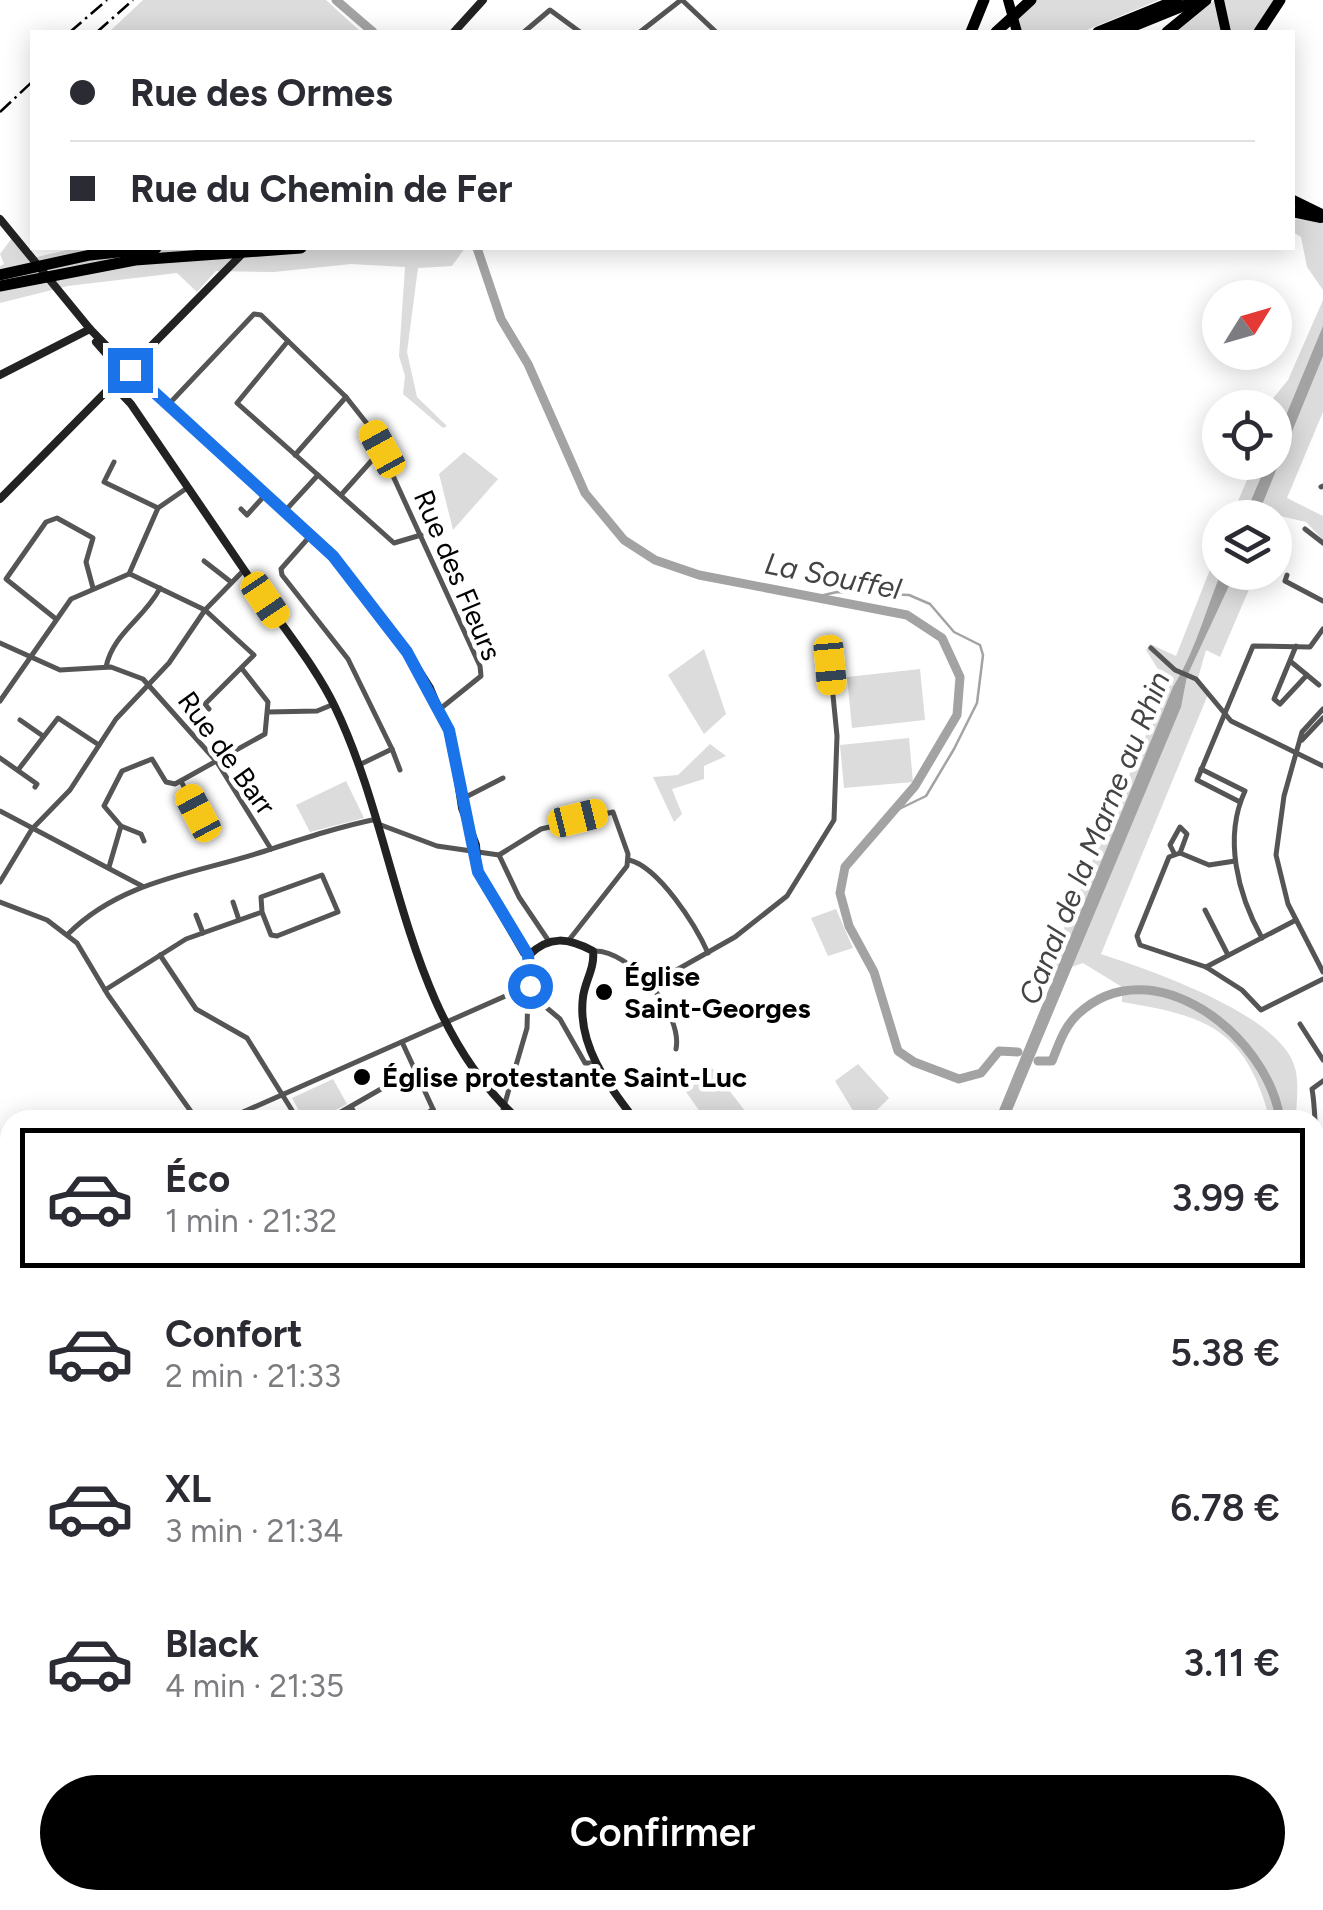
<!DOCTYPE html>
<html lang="fr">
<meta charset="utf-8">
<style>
:root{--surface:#fff;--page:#f2f2f3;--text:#2b2b33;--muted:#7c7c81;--line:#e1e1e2;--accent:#000}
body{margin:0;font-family:Figtree,sans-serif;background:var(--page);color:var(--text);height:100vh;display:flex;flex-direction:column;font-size:38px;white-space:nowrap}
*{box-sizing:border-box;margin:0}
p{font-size:32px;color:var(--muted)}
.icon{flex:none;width:55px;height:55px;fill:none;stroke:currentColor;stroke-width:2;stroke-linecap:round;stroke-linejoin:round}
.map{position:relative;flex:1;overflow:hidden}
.side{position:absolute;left:0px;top:1110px;width:1325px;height:800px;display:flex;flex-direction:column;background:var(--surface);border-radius:30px 30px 0 0;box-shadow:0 5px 25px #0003}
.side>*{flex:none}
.banner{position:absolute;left:30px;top:30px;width:1265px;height:220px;border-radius:0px;box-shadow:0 5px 25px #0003;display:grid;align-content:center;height:220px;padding:0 40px;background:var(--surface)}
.needle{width:65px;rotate:53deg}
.controls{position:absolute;left:1202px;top:280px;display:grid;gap:20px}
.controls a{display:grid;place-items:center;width:90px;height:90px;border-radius:50%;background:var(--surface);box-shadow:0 5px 25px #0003;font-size:50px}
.end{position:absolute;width:45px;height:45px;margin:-22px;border:12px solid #1a73e8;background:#fff;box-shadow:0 0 0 5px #fff}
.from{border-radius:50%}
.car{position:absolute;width:30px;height:60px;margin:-30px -15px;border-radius:12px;box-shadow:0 0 8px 2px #0007;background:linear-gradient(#f5c518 24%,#345 0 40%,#f5c518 0 76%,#345 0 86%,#f5c518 0)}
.banner b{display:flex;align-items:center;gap:35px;height:95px;font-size:38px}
.banner b+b{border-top:2px solid var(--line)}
.banner i{width:25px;height:25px;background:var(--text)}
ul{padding:18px 0 0;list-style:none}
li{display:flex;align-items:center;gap:30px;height:140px;margin:0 20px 15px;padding:0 20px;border:5px solid transparent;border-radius:0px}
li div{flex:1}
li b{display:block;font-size:38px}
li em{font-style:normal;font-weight:600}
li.selected{border-color:var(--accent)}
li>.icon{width:90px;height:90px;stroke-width:1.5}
.cta{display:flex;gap:20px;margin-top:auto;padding:20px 40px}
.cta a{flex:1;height:115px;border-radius:60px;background:var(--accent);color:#fff;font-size:40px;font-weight:600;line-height:115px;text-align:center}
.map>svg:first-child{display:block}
.green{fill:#dcdcdc}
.water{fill:#a3a3a3}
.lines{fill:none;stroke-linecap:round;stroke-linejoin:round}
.stream{stroke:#a3a3a3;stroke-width:2.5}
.river{stroke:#a3a3a3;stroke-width:9}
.street{stroke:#555;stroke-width:5}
.secondary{stroke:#222;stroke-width:8}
.primary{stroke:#000;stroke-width:10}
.highway{stroke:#000;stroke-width:11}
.rail{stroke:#000;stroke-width:2.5;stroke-dasharray:15 5 2.5 5;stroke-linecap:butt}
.route{stroke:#1a73e8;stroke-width:12}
.poi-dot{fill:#000;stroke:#fff;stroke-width:4}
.labels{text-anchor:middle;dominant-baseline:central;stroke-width:9;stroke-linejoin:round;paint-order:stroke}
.street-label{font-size:28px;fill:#000;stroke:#fff}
.poi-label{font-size:28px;font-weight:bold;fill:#000;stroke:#fff;text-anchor:start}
.water-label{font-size:30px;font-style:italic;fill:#444;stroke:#fff}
</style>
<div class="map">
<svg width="1323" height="1910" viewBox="0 0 1323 1910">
<rect width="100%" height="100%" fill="#fff"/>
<g class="green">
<polygon points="143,0 326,0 361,32 109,32"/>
<polygon points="1036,0 1159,0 1082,32 1022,32 1018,17"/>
<polygon points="1215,0 1223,32 1171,32"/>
<polygon points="1223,0 1278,0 1256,32 1230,32"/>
<polygon points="1292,219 1323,221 1323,290 1307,267 1301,237 1293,232"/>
<polygon points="12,238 28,259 76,248 465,248 452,266 418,268 407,352 417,397 447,426 443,428 403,394 405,376 399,356 405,267 351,264 274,272 216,271 197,292 177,273 68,286 0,303 0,266 4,264 0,254"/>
<polygon points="1323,300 1323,412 1287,498 1323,516 1323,540 1306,522 1280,516 1275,526 1275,518 1231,518 1254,463 1275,462 1275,408 1266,407 1288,380"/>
<polygon points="464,452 498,479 453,530 439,474"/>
<path d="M1220 544V572L1256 573 1220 657 1206 650 1198 678 1209 692 1101 954C1149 970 1277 1013 1294 1065 1300 1081 1296 1103 1296 1120H1270C1246 1030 1209 1016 1122 1002V987L1083 963 1049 975 1063 945 1059 940 1163 695 1161 674 1146 650 1150 644 1176 656Z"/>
<polygon points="704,649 726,714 704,734 668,675"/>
<polygon points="920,669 925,720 852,728 847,677"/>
<polygon points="909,738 913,782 844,788 840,745"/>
<polygon points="710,744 726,756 704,766 704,779 672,789 682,814 674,822 653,777 678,775"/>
<polygon points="346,781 364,818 310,832 296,805"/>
<polygon points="836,909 853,948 828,956 811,918"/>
<polygon points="858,1064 889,1098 873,1114 855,1114 835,1081"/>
<polygon points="712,1068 752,1120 706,1120 686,1092"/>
<polygon points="333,1079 347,1104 317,1120 304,1120 292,1098"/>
<polygon points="474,1900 748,1900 744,1904 750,1910 465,1910"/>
</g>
<g class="water">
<polygon points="1323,326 1323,356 1257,517 1244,517 1267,463 1275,462 1275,442"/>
<path d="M1221 573H1235L1187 676 1181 707 1008 1120H995L1173 687C1195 652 1204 615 1221 573Z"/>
</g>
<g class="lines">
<polyline class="stream" points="815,597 837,592 909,595 930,604 954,632 980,645 983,655 977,703 954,749 926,796 893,812"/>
<g class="river">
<polyline points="336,0 373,32"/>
<polyline points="477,248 501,319 528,364 585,493 624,540 655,560 699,575 907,615 942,638 960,677 957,715 915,786 845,867 840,893 849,926 874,972 898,1051 914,1062 959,1079 981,1073 999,1051 1018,1052"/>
<path d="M1038 1061H1052C1059 1044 1064 1027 1078 1014 1152 945 1269 1036 1280 1120"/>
<polyline points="1315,1815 1323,1823"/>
</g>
<g class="street">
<polyline points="682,0 716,32"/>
<polyline points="524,32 550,10 580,32"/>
<polyline points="640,32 681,0"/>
<polyline points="168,405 254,314 261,315 346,397 372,430 480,666 481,676 440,709"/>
<polyline points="295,455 346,397"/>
<polyline points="114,462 104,482 158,508"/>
<polyline points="318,475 394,543 421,535"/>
<polyline points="1321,487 1323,486"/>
<polyline points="341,495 382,449"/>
<polyline points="241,509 247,515 266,494"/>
<polyline points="285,511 318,475 237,403 288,341"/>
<polyline points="1305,529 1323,543"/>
<polyline points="311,535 281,569 282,575 348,659 392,749 361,764"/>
<polyline points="204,561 231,582"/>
<polyline points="130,574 205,610 254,655 205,704 209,709"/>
<polyline points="1287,575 1285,581 1323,601"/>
<polyline points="56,619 6,579 46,522 57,518 93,538 86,562 93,588"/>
<polyline points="0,643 60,670 111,667 143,679 217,762 271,849"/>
<polyline points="1151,648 1175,670 1196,679 1231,721 1323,766"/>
<polyline points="1290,661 1307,675 1280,704 1274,699 1296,646"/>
<path d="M106 667C113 633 145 618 160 588"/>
<polyline points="1307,675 1319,685"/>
<polyline points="0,701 71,599 129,574 158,508 187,488"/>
<polyline points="1323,709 1302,732 1284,796 1276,855 1288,904 1323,972"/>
<polyline points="268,712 317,711 334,704"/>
<polyline points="20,720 43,736"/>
<polyline points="1302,740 1323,718"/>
<polyline points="392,749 400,770"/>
<polyline points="0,758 37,784 35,787"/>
<path d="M1201 769 1245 791C1223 838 1238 895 1262 938"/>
<polyline points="18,770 58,718 99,745"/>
<polyline points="181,781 197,813"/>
<polyline points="460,800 503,778"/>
<polyline points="1240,802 1197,780 1253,646 1310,647 1323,629"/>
<polyline points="0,811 142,886"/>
<polyline points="381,825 437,846 499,855"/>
<polyline points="121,826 141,834 144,841"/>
<polyline points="1174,853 1170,845 1180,827 1187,834 1180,853 1209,865 1235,861"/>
<polyline points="1180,853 1169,857 1137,936 1140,945 1206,967 1242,990 1261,1010 1323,979"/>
<polyline points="499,855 541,829 613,812 628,854 627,866 569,940"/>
<polyline points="499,855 519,897 548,940"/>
<path d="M629 860C659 867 696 926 708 953"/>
<polyline points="109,867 121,826 104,806 122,771 152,759 166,782 175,784 265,734 268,702 243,670"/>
<polyline points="0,882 32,829 70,790 116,719 169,663 205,610 244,570"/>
<polyline points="0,902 47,920 77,943 108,995 197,1120"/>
<polyline points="233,902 239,920"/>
<polyline points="1205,910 1228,955"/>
<polyline points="196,915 203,933"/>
<path d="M68 934C122 880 195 874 265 851 302 839 338 827 377 819"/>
<path d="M593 951C631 949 683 1014 676 1049"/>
<polyline points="160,955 196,1009 247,1038 298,1120"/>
<polyline points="1206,967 1296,920"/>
<polyline points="650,985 735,937 787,896 834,820 837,736 830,665"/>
<polyline points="105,990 186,939 262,912 261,897 322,875 338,912 277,936 271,935 262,912"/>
<polyline points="529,993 560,1019 585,1063 596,1063"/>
<polyline points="1300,1024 1323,1060"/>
<polyline points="402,1042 433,1109 419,1120"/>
<path d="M1323 1081 1312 1089C1317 1115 1313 1152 1323 1173"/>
<polyline points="351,1107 359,1120"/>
<polyline points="433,1109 438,1120"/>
<polyline points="225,1120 519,990 530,989"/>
<polyline points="327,1120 414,1070"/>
<polyline points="500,1120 527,1028 529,955"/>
<polyline points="1315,1244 1323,1240"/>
<polyline points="0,1568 10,1559"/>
<polyline points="0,1664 10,1680"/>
<polyline points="0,1848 10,1850"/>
<polyline points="0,1885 10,1887"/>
<polyline points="24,1900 31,1910"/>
<polyline points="69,1900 75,1910"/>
<polyline points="154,1900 161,1910"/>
<polyline points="187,1900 194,1910"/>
<polyline points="228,1900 236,1910"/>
<polyline points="251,1900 258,1910"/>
<polyline points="413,1900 422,1909"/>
<polyline points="1248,1900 1254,1910"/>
<polyline points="282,1910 285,1900"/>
<polyline points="313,1910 314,1900"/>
<polyline points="355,1910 358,1900"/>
</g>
<g class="secondary">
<polyline points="454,32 483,0"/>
<polyline points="0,219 90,329 130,370"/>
<polyline points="96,342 125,375"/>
<polyline points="120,358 149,349"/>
<polyline points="0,375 90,329"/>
<path d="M138 378 333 555 407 652 430 688 452 741 462 808 476 845 478 873 524 953 529 955C550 935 568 938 593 951 595 968 585 981 583 997 577 1045 607 1084 635 1120"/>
<path d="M114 386 131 404C175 469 220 534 264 599 288 634 317 669 335 707 400 842 402 1016 519 1120"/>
<polyline points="0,499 245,251"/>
<polyline points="1315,1213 1323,1209"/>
<polyline points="0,1724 10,1736"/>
<polyline points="10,1736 2,1744 10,1756"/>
<polyline points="122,1900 130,1910"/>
<polyline points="421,1910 432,1900"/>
</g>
<g class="primary">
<polyline points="1008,0 1017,32"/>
<polyline points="1219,0 1226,32"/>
<polyline points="1292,212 1321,218"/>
</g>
<g class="highway">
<polyline points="971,32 984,0"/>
<polyline points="996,32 1031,0"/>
<polyline points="1098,32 1177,0"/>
<polyline points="1119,32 1198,0"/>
<polyline points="1167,32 1206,0"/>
<polyline points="1259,32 1280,0"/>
<polyline points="1292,200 1323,215"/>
<polyline points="0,275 90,255 156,248"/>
<polyline points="0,286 135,260 301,248"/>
</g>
<g class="rail">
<polyline points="70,32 107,0"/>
<polyline points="97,32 133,0"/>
<polyline points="0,112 32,82"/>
</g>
</g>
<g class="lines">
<polyline class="route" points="130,370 333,556 407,652 449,730 478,872 528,955 530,986"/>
</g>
<g class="poi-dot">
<circle cx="604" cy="992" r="10"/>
<circle cx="362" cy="1077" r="10"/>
</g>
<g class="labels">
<g class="street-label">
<text transform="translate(458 575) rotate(67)">Rue des Fleurs</text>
<text transform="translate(227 753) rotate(54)">Rue de Barr</text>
</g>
<g class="poi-label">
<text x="624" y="976">Église<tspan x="624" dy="32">Saint-Georges</tspan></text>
<text x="382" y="1077">Église protestante Saint-Luc</text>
</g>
<g class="water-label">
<text transform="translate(833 576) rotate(11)">La Souffel</text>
<text transform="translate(1094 838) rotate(-68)">Canal de la Marne au Rhin</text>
</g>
</g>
</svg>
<div class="controls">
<a><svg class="needle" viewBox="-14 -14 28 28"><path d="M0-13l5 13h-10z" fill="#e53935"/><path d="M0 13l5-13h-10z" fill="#7c7c81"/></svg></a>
<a><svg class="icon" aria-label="locate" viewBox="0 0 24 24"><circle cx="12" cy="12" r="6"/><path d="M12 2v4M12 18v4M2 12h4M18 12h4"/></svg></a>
<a><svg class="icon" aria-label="layers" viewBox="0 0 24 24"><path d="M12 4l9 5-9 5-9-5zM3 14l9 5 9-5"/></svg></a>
</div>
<i class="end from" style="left:530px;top:986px"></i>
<i class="end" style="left:130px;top:370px"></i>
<i class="car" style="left:382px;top:449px;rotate:331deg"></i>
<i class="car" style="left:265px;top:600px;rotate:146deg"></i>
<i class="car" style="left:830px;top:665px;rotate:175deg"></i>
<i class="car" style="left:198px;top:813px;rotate:332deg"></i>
<i class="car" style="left:578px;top:818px;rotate:76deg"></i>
<div class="banner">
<b><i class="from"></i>Rue des Ormes</b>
<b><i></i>Rue du Chemin de Fer</b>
</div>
<section class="side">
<ul>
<li class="selected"><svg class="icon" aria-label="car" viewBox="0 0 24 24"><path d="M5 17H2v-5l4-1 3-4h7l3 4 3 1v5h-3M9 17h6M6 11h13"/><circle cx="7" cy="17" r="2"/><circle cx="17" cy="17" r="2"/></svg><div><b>Éco</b><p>1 min · 21:32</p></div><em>3.99 €</em></li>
<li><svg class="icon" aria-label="car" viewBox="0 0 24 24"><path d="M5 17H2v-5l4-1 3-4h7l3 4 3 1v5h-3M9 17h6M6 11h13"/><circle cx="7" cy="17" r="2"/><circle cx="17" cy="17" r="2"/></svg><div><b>Confort</b><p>2 min · 21:33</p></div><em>5.38 €</em></li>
<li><svg class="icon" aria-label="car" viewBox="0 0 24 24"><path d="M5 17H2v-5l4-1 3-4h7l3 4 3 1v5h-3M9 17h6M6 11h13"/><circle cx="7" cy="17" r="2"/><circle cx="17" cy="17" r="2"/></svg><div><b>XL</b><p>3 min · 21:34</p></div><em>6.78 €</em></li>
<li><svg class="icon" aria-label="car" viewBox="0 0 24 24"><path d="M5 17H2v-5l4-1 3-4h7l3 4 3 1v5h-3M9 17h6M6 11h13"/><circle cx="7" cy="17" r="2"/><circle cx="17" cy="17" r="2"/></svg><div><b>Black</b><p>4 min · 21:35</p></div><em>3.11 €</em></li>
</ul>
<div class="cta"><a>Confirmer</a></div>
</section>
</div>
